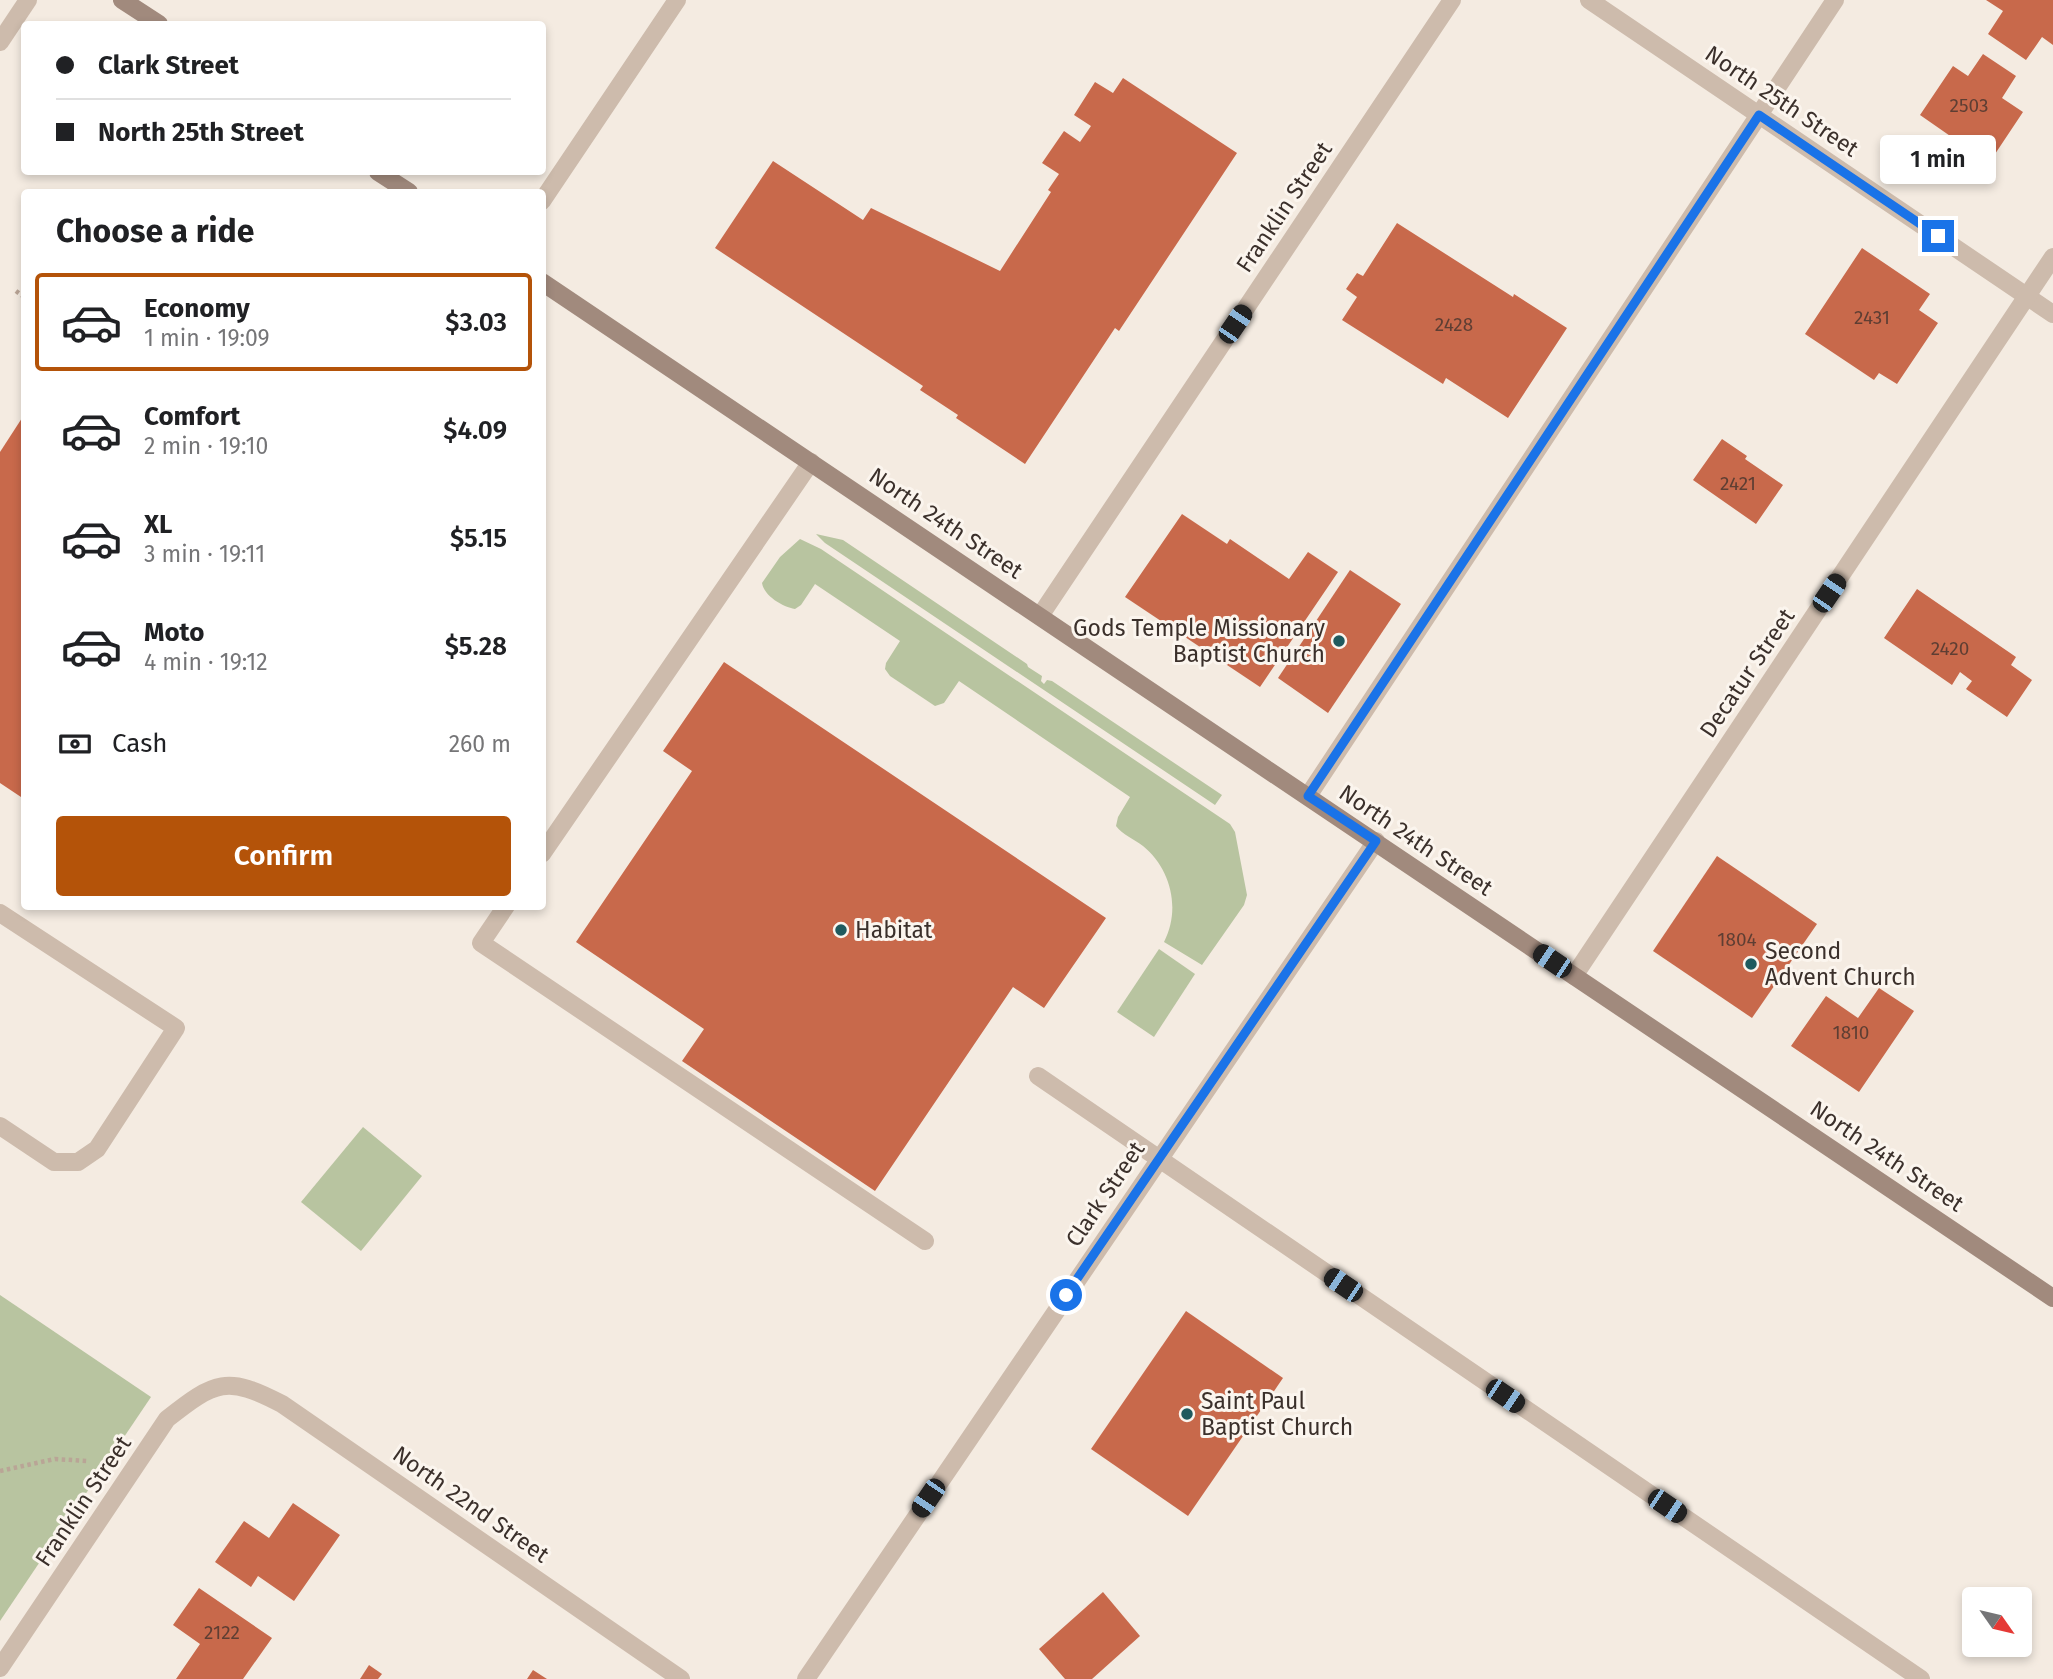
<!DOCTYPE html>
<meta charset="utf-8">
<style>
:root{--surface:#fff;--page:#f6f6f6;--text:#202124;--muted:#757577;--line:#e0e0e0;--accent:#b45309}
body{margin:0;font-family:"Fira Sans",sans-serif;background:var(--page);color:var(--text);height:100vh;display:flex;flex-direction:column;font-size:26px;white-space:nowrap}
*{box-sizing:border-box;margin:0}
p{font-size:23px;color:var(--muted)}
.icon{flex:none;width:38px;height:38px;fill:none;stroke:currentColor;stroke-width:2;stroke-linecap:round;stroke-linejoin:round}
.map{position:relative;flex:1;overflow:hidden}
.side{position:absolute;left:21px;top:189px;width:525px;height:721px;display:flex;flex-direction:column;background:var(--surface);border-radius:7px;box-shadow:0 4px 10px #0003}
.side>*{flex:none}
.banner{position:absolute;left:21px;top:21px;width:525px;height:154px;border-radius:7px;box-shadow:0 4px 10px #0003;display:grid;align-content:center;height:154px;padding:0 35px;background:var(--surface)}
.needle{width:46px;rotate:124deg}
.fabs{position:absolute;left:1962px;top:1587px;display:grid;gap:14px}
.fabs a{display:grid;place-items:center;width:70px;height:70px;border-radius:7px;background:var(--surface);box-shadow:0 4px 10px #0003;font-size:35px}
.end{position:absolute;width:32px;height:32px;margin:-16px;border:9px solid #1a73e8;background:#fff;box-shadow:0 0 0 4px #fff}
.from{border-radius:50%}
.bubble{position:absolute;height:49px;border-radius:7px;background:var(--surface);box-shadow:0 4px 10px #0003;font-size:23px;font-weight:600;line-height:49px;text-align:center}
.car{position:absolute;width:21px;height:42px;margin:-21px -10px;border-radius:9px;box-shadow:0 0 5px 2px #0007;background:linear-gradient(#222 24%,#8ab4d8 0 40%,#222 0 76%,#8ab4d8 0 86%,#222 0)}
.banner b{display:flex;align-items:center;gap:24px;height:66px;font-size:26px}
.banner b+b{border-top:2px solid var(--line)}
.banner i{width:18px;height:18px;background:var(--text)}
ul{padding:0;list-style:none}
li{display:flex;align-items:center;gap:21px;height:98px;margin:0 14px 10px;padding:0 21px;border:4px solid transparent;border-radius:7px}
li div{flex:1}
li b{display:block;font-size:26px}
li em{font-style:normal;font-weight:600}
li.current{border-color:var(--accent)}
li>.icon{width:63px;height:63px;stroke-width:1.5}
h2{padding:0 35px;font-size:32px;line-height:84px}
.pay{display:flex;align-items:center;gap:18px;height:77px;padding:0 35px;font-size:26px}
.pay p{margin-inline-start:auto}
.primary-button{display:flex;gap:14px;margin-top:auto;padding:14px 35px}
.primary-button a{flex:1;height:80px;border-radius:7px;background:var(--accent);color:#fff;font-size:28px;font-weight:600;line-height:80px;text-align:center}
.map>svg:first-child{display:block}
.green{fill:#b8c4a0}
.building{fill:#c8694b}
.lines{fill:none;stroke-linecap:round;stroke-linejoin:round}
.path{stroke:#b9a596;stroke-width:4.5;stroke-dasharray:3.5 3.5;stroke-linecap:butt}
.service{stroke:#cdbbac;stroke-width:18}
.minor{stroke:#cdbbac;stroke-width:18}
.secondary{stroke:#a18a7d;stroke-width:18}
.route{stroke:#1a73e8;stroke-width:9}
.poi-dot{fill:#1f5a5e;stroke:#fbf5ee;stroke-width:2.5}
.labels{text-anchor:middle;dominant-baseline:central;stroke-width:6;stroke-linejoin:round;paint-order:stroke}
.number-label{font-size:19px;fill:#5e3e33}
.street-label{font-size:23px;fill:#3b302b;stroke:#fbf5ee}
.poi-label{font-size:23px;fill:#3b302b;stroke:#fbf5ee;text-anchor:start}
</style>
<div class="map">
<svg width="2053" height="1679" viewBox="0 0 2053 1679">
<rect width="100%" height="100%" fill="#f4ebe1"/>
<g class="green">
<polygon points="816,534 843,540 1027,664 1028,667 1042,676 1041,681 1044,684 1047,680 1052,681 1222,795 1215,805 825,543"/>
<path d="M800 539 821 549 1230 824 1235 832 1247 895 1244 905 1202 965 1164 942C1181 909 1171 869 1143 846 1134 839 1123 835 1116 826L1118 817 1130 797 959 681 944 703 935 706 890 676 885 669 886 663 900 641 815 584 801 605 795 609C783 607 764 596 762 583L780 557Z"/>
<polygon points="1159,949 1195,974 1154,1037 1117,1012"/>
<polygon points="363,1127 422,1176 361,1251 301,1202"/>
<polygon points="0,1295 151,1397 0,1621"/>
</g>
<g class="building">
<polygon points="1986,0 2053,0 2053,45 2042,37 2026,60 1988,34 2003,11"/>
<polygon points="1983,54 2016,76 2002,98 2023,112 1989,163 1920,115 1953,66 1968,76"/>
<polygon points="1123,78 1237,153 1119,331 1115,328 1025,464 956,418 958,415 920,390 923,386 715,248 773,161 863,220 871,208 1000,271 1051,192 1048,190 1059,174 1042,163 1064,131 1080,142 1091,126 1074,115 1095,82 1113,93"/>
<polygon points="1397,223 1513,297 1514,294 1567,328 1508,418 1446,378 1443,384 1342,320 1357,297 1346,289 1357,273 1363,276"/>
<polygon points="1862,248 1930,294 1919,310 1938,323 1897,384 1879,373 1874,380 1805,334"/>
<polygon points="24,415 24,799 0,783 0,452"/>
<polygon points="1722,439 1747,456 1745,459 1783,485 1756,524 1693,480"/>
<polygon points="1182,514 1227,544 1230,539 1289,579 1308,552 1338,572 1260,687 1125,597"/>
<polygon points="1350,570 1401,604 1328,713 1278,678"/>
<polygon points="1917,589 2016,657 2011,665 2032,680 2007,717 1966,689 1972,681 1960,672 1952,685 1884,638"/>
<polygon points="724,662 1106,918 1044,1008 1013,987 875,1191 682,1061 704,1029 576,942 692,771 663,751"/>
<polygon points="1717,856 1817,924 1752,1018 1653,951"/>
<polygon points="1879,988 1914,1011 1859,1092 1791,1046 1826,996 1858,1018"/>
<polygon points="1186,1311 1283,1378 1188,1516 1091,1449"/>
<polygon points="293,1503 340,1535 294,1601 258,1576 251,1587 215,1562 244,1521 269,1538"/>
<polygon points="199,1588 272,1638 243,1679 176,1679 200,1644 173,1625"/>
<polygon points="1103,1592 1140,1636 1092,1679 1065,1679 1039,1649"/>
<polygon points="369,1665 382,1674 378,1679 360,1679"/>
<polygon points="533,1670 547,1679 527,1679"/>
</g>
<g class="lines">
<g class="path">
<polyline points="16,291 24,297"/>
<polyline points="542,513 547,516"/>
<polyline points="0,1471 55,1459 87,1461"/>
</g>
<g class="service">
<polyline points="0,42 28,0"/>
<polyline points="1308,796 1835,0"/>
<polyline points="542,854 811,462"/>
<polyline points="506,906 481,943 925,1241"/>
<polyline points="0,913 176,1028 97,1149 78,1162 54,1162 0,1126"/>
<polyline points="1038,1076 1921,1679"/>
</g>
<g class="minor">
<polyline points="1589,0 2053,314"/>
<polyline points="542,201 677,0"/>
<polyline points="1040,616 1452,0"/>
<polyline points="1574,976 2053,257"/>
<path d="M0 1668 167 1419C215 1381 227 1375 282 1404L681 1679"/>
<polyline points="806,1679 1376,841"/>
</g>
<g class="secondary">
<polyline points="122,0 159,24"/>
<polyline points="378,172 409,192"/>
<polyline points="542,282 2053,1298"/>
</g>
</g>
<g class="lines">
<polyline class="route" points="1066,1295 1376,841 1308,796 1759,115 1938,236"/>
</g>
<g class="poi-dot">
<circle cx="1339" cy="641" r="7"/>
<circle cx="841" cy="930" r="7"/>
<circle cx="1751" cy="964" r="7"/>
<circle cx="1187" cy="1414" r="7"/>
</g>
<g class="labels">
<g class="number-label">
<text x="1969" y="105">2503</text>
<text x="1872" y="317">2431</text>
<text x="1454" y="324">2428</text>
<text x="1738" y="483">2421</text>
<text x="1950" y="648">2420</text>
<text x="1737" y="939">1804</text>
<text x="1851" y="1032">1810</text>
<text x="222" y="1632">2122</text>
</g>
<g class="street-label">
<text transform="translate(1782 101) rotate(34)">North 25th Street</text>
<text transform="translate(1284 207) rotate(-56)">Franklin Street</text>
<text transform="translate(946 523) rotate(34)">North 24th Street</text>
<text transform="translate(1747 673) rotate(-56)">Decatur Street</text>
<text transform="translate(1416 840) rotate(34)">North 24th Street</text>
<text transform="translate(1887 1156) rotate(34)">North 24th Street</text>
<text transform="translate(1105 1194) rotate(-56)">Clark Street</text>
<text transform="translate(83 1501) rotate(-56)">Franklin Street</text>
<text transform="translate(471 1504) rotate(35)">North 22nd Street</text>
</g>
<g class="poi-label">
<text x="1325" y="628" text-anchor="end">Gods Temple Missionary<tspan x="1325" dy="26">Baptist Church</tspan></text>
<text x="855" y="930">Habitat</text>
<text x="1765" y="951">Second<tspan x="1765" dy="26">Advent Church</tspan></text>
<text x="1201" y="1401">Saint Paul<tspan x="1201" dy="26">Baptist Church</tspan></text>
</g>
</g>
</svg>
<div class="fabs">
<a><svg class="needle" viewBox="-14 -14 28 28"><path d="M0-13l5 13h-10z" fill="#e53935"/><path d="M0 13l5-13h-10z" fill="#757577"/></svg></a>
</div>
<i class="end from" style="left:1066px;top:1295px"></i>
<i class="end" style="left:1938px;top:236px"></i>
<div class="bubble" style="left:1880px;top:135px;width:116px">1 min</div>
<i class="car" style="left:1235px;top:324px;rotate:34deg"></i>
<i class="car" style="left:1829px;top:593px;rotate:34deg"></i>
<i class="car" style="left:1552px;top:961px;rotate:304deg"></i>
<i class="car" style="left:1343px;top:1285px;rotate:304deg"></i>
<i class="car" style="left:1505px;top:1396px;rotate:124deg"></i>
<i class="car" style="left:928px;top:1498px;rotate:214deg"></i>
<i class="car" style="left:1667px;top:1506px;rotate:124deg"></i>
<div class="banner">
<b><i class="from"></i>Clark Street</b>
<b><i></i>North 25th Street</b>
</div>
<section class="side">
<h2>Choose a ride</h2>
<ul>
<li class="current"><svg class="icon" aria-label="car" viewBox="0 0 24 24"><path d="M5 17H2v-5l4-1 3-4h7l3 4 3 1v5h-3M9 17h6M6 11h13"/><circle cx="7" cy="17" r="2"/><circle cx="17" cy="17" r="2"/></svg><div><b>Economy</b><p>1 min · 19:09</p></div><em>$3.03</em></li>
<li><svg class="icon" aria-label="car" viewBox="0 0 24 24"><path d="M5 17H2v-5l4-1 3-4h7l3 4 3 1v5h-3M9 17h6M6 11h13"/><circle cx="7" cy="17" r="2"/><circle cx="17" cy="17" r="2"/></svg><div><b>Comfort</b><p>2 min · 19:10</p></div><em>$4.09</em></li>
<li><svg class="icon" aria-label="car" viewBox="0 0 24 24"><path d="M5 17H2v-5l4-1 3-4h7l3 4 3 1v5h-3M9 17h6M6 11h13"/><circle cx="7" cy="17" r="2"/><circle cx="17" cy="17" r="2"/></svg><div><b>XL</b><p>3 min · 19:11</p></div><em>$5.15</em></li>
<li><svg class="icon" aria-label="car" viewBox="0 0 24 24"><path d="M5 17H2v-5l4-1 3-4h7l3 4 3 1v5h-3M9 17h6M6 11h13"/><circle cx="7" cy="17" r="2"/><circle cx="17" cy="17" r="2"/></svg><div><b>Moto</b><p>4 min · 19:12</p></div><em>$5.28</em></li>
</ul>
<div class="pay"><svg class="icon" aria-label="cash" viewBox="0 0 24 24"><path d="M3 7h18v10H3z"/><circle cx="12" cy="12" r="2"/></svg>Cash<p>260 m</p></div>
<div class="primary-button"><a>Confirm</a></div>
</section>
</div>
